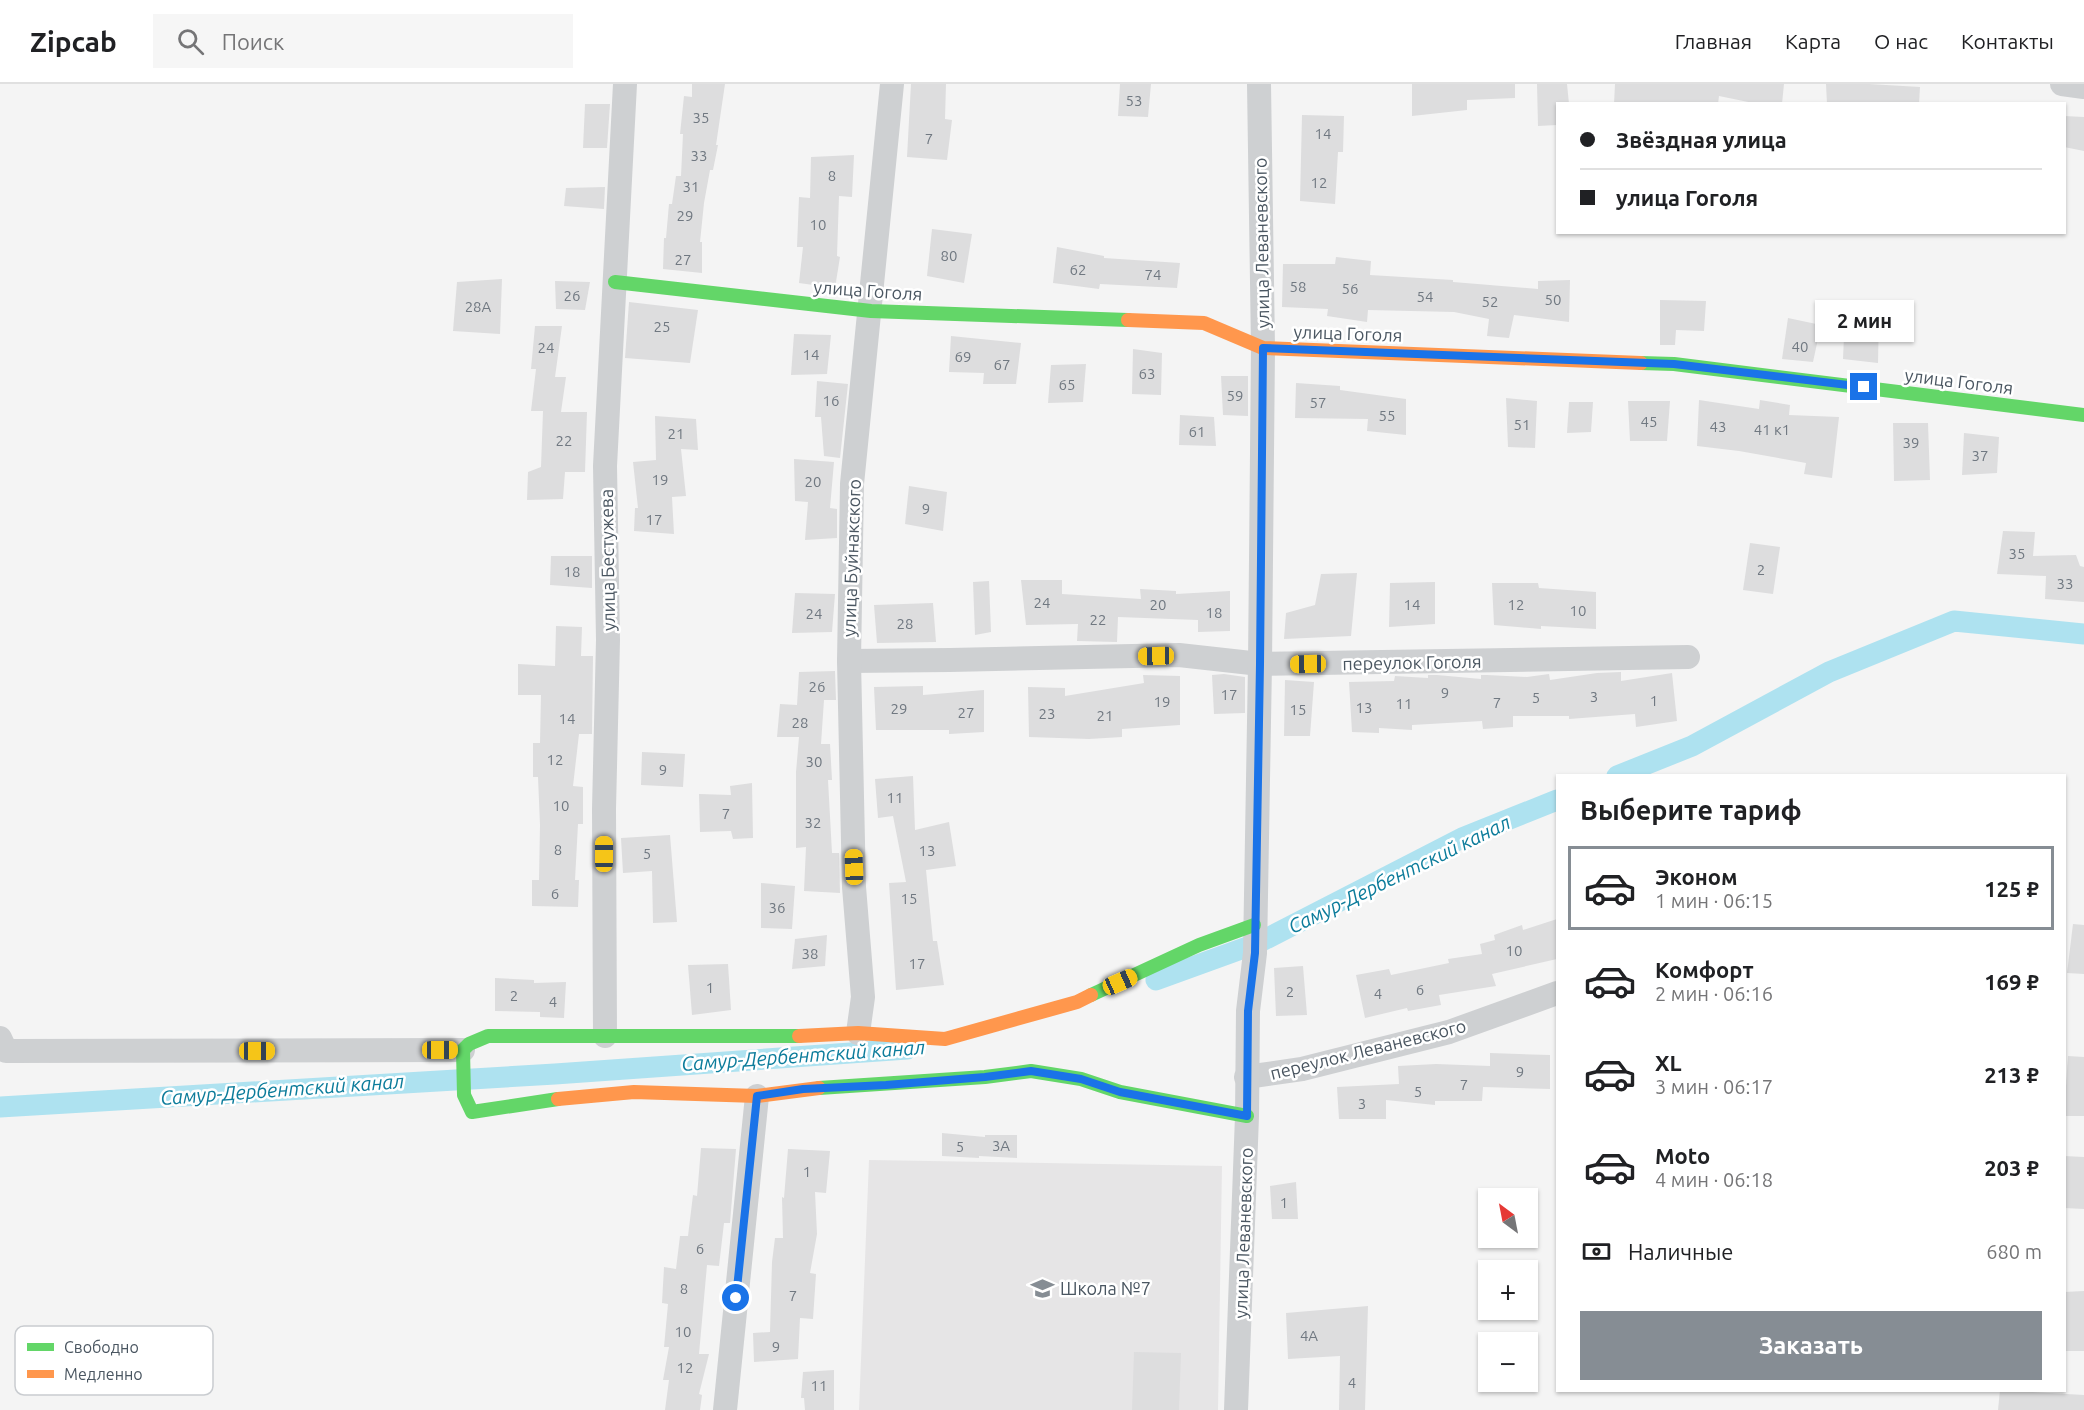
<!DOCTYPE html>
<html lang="ru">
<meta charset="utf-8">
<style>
:root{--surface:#fff;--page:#f6f6f6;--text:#202124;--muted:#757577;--line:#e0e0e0;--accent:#868d94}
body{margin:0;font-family:Ubuntu,sans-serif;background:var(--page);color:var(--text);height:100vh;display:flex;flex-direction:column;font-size:22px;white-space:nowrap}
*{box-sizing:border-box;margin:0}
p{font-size:20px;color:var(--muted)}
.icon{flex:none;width:33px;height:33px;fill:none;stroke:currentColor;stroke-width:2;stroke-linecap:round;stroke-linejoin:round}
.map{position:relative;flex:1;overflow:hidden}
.drawer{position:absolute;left:1556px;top:690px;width:510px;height:618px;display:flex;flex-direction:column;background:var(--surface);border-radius:0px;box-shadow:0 2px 4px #0004}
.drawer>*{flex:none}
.banner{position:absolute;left:1556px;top:18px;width:510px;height:132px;border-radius:0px;box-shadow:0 2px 4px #0004;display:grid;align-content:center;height:132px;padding:0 24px;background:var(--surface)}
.needle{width:39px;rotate:328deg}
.tools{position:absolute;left:1478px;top:1104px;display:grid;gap:12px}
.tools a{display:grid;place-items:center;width:60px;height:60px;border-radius:0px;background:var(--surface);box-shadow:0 2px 4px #0004;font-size:30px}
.end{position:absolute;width:27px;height:27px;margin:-14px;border:8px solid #1a73e8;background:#fff;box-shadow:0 0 0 3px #fff}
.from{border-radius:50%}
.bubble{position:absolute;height:42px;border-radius:0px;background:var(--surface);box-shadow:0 2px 4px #0004;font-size:20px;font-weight:600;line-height:42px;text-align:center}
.car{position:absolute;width:18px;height:36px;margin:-18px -9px;border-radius:8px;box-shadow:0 0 4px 2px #0007;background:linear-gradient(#f5c518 24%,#345 0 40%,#f5c518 0 76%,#345 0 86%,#f5c518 0)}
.banner b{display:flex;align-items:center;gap:21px;height:57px;font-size:22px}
.banner b+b{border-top:2px solid var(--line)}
.banner i{width:15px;height:15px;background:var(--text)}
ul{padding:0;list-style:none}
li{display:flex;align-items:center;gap:18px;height:84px;margin:0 12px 9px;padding:0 12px;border:3px solid transparent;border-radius:0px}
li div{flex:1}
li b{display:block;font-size:22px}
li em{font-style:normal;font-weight:600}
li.current{border-color:var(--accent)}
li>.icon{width:54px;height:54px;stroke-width:1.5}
h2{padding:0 24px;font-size:27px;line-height:72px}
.pay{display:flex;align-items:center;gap:15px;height:66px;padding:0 24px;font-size:22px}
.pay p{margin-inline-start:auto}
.cta{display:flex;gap:12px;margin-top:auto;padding:12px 24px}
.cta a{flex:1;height:69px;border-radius:0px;background:var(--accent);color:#fff;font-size:24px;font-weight:600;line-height:69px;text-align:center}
header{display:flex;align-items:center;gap:36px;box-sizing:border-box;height:84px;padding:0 30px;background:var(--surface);border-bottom:2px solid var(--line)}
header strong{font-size:28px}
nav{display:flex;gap:33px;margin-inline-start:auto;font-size:21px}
.search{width:420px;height:54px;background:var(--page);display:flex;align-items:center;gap:15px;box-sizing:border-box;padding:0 21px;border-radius:0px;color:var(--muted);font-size:22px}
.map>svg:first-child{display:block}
.education{fill:#e6e5e6}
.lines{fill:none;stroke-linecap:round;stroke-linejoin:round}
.canal{stroke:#aee2f0;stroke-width:21}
.building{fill:#ddddde}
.street{stroke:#ced0d2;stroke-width:24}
.fast{stroke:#63d668;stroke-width:14}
.slow{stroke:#ff974d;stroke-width:14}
.route{stroke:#1a73e8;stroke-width:8}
.labels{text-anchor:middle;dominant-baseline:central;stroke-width:5;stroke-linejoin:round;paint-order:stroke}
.number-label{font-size:15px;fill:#707881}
.street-label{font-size:18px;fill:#4a5661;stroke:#fff}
.poi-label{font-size:18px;fill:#4a5661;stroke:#fff;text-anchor:start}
.water-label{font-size:20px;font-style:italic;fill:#0c7c9b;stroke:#fff}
.key{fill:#fff;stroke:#c9ccd0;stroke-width:1.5}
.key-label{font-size:16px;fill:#4a5661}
</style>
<header>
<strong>Zipcab</strong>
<div class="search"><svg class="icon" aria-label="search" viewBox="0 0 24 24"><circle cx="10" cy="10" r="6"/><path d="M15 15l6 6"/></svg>Поиск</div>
<nav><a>Главная</a><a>Карта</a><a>О нас</a><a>Контакты</a></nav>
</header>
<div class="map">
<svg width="2084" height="1326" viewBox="0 0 2084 1326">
<rect width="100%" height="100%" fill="#f4f4f4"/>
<polygon class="education" points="869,1076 1222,1082 1218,1326 859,1326"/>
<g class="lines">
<g class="canal">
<polyline points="1617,692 1692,662 1829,588 1954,537 2084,550"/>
<polyline points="1156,896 1258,859 1462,754 1557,716"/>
<polyline points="0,1023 555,990 907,965"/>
</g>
</g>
<g class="building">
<polygon points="692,0 725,0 716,61 718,61 713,86 710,86 704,119 700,158 702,158 702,189 663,185 664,154 666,154 669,120 672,120 676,92 681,92 683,50 680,50 684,12 692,13"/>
<polygon points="911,0 946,0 945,35 952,36 947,76 907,73"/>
<polygon points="1120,0 1151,0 1148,33 1118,32"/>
<polygon points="1412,0 1515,0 1515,14 1467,16 1467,26 1412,32"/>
<polygon points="1537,0 1567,0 1569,20 1557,20 1557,41 1538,42"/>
<polygon points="1615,0 1784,0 1782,20 1758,20 1719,12 1718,20 1614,20"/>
<polygon points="1826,0 1869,0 1920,3 1919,20 1827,20"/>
<polygon points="585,20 610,20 607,64 583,64"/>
<polygon points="1302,31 1344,32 1343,68 1338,68 1335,120 1300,117"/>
<polygon points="2064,32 2084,33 2084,67 2064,63"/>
<polygon points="854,71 852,113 839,112 837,172 840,173 835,204 799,199 803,163 797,163 799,113 810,114 811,73"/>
<polygon points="605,103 604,125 564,122 566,104"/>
<polygon points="932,145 972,150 964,199 927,192"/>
<polygon points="1057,163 1104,172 1104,174 1180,179 1177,204 1100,200 1099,205 1053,199"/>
<polygon points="1336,173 1371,177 1370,191 1453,196 1453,198 1538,205 1538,197 1570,196 1569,238 1514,231 1509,254 1487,252 1489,235 1454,228 1368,226 1367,238 1327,232 1328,225 1282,223 1283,180 1335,180"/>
<polygon points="502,195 500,250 453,247 457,198"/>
<polygon points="555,197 590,198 585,226 556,225"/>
<polygon points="1660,216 1706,217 1704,247 1676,246 1675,261 1660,261"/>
<polygon points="629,218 698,226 690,279 625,274"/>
<polygon points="1845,229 1879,232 1878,279 1843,275"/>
<polygon points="1788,234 1821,241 1813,278 1782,275"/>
<polygon points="535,242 562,242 555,293 566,293 561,328 587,328 585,388 565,388 563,415 527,416 528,388 541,383 543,327 531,327 536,285 531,285"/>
<polygon points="794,250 831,251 827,290 791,291"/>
<polygon points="951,252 1021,259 1016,300 983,300 984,289 949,288"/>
<polygon points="1133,265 1162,269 1161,311 1132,310"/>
<polygon points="1086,280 1083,318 1048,319 1051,281"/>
<polygon points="1221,292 1248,292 1248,332 1223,331"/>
<polygon points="817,297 848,300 840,374 824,372 821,333 815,333"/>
<polygon points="1296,299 1340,302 1340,306 1406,315 1406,351 1367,347 1368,335 1295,334"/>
<polygon points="1506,314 1537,317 1535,364 1508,363"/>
<polygon points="1699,316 1759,325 1760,316 1790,321 1789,331 1839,333 1832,394 1804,390 1806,379 1739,367 1697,362"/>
<polygon points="1628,317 1670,317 1667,357 1630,357"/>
<polygon points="1569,318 1593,318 1591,348 1567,349"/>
<polygon points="1180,331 1214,333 1216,362 1179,361"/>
<polygon points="655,332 696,335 698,366 681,365 686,412 672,413 674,450 634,447 635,424 638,424 633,378 656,376"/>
<polygon points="1893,339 1928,339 1930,396 1894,397"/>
<polygon points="1964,349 1999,353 1997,389 1962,391"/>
<polygon points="794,375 834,378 830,424 837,425 837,454 805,456 808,418 795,417"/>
<polygon points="909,402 947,408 943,447 905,440"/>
<polygon points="2003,447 2035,448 2033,472 2076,471 2080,482 2084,483 2084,518 2045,515 2046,492 1997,490"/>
<polygon points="1750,459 1780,463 1773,510 1743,506"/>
<polygon points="551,472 592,472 592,504 550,501"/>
<polygon points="1357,489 1351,552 1284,555 1286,529 1315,521 1321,490"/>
<polygon points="1021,496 1062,496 1062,510 1141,515 1140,505 1176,507 1176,510 1230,507 1230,547 1198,548 1198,536 1118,533 1117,558 1077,557 1078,540 1026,541"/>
<polygon points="989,497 991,548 975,551 973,498"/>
<polygon points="1435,498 1435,540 1389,543 1390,499"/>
<polygon points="1492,499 1538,499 1539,504 1596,508 1596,545 1541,542 1541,545 1494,541"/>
<polygon points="795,509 835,510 832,548 792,549"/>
<polygon points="933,519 936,558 877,559 874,521"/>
<polygon points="556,542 582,543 581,572 593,572 592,650 579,650 573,702 583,703 583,740 578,740 575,796 579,796 578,823 532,822 532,796 539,796 540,741 538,693 533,693 533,659 540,659 541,611 518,611 518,580 555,582"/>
<polygon points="835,587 836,616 824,616 821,660 830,660 832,696 828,696 832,769 839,769 840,809 804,807 806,763 796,764 796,688 799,653 777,653 780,620 797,621 799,588"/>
<polygon points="1621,588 1621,597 1672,589 1677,637 1636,643 1635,630 1569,635 1569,632 1513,632 1513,643 1483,645 1482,637 1412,641 1412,646 1379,644 1379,649 1352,648 1349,598 1394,597 1395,592 1428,594 1428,591 1437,591 1481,595 1481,591 1487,591 1527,593 1549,590 1550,596 1597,589"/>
<polygon points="1224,590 1245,593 1245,629 1214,630 1212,591"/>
<polygon points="1143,591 1180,592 1180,641 1122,645 1122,653 1089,655 1029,653 1028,603 1065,604 1065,612 1144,599"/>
<polygon points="1285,596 1314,598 1310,652 1284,652"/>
<polygon points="923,602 923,611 984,606 984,648 949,650 949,646 876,646 874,603"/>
<polygon points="642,668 685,670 683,703 641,701"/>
<polygon points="913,692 915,746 949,738 956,782 926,786 933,857 937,857 944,901 896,906 889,799 906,798 893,732 878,734 875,695"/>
<polygon points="752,699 753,754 733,755 731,747 700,748 699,710 731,711 730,702"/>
<polygon points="670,751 677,838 653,839 652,787 623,789 621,754"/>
<polygon points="761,799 795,802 792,845 761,844"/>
<polygon points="1557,835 1557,875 1492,890 1496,902 1439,911 1441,921 1408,927 1407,924 1365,934 1356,891 1389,885 1391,891 1449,879 1448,875 1482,870 1480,860 1495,856 1494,851 1522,841 1523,846"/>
<polygon points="2073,840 2084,841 2084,890 2067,889"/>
<polygon points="827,851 825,882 792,885 795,855"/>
<polygon points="728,880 731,926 692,931 688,881"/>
<polygon points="1303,882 1307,931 1276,932 1274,884"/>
<polygon points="495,894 534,896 534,899 566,898 564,934 540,933 540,928 495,927"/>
<polygon points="1490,969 1550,971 1550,1005 1483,1003 1482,1017 1435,1017 1435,1021 1386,1016 1386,1035 1339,1035 1337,1003 1399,1000 1398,982 1436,980 1490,982"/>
<polygon points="2068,972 2084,973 2084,1032 2064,1032"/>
<polygon points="942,1049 985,1053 985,1051 1017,1051 1017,1074 979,1072 979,1074 942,1072"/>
<polygon points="701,1064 736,1065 730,1139 724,1139 719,1182 707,1181 699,1270 709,1270 699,1310 702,1311 700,1326 665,1326 669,1296 663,1296 669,1263 664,1263 668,1220 662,1219 664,1183 676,1185 680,1152 688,1152 693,1111 697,1112"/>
<polygon points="788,1065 830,1067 826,1109 815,1108 817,1150 810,1189 816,1190 813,1235 800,1234 798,1275 754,1278 753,1249 770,1248 772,1178 775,1154 783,1154 782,1113 784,1114"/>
<polygon points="2064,1072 2084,1073 2084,1125 2064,1124"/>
<polygon points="1296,1098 1298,1135 1272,1135 1270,1102"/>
<polygon points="2084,1207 2084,1267 2064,1267 2064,1208"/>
<polygon points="1368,1222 1365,1326 1339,1326 1340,1272 1288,1275 1286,1229"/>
<polygon points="1134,1268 1181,1269 1179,1326 1132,1326"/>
<polygon points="834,1286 834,1326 805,1326 804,1314 801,1314 803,1288"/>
<polygon points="2000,1306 2084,1311 2084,1326 1998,1326"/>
</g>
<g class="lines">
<g class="street">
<polyline points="2062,0 2084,3"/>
<polyline points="849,577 950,576 1179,571 1260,580 1688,573"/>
<polyline points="858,949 863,913 854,803 849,577 852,400 892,0"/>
<polyline points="605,952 604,725 608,556 605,382 625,0"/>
<polyline points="0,954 6,967 463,966"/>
<polyline points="1246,993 1302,985 1449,948 1557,909"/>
<polyline points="725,1326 757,1012"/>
<polyline points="1236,1326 1247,1032 1248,927 1255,869 1260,580 1263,264 1259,0"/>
</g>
<g class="fast">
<polyline points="615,198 871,227 1128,236"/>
<polyline points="1641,279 1674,280 2084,331"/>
<polyline points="1091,911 1199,861 1254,841"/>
<polyline points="819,1004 985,993 1031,987 1081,995 1120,1008 1247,1032"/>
<polyline points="558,1015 472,1028 464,1011 463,966 469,960 488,952 799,952"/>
</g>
<g class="slow">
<polyline points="1128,236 1204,239 1263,264 1641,279"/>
<polyline points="799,952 858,949 945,955 1077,918 1091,911"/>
<polyline points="558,1015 634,1008 757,1012 819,1004"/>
</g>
</g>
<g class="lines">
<polyline class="route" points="736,1214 757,1012 803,1005 886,1001 985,993 1031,987 1081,995 1120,1008 1247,1032 1248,927 1255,869 1260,580 1263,264 1674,280 1864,303"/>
</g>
<defs>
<symbol id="school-bare" viewBox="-9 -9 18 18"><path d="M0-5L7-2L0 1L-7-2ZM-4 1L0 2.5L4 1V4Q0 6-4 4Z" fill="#868d94" stroke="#fff" stroke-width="2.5" paint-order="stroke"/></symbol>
</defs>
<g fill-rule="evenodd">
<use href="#school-bare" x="1026" y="1188" width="33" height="33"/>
</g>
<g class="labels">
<g class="number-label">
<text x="1134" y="16">53</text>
<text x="701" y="33">35</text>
<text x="1323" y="49">14</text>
<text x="929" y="54">7</text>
<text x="699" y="71">33</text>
<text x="832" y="91">8</text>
<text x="1319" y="98">12</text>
<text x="691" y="102">31</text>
<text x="685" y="131">29</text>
<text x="818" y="140">10</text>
<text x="949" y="171">80</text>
<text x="683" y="175">27</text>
<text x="1078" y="185">62</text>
<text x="1153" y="190">74</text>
<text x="1298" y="202">58</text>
<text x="1350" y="204">56</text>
<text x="572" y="211">26</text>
<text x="1425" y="212">54</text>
<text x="1553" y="215">50</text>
<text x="1490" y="217">52</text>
<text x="478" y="222">28А</text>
<text x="662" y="242">25</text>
<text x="1800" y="262">40</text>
<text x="546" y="263">24</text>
<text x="811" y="270">14</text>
<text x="963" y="272">69</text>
<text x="1002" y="280">67</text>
<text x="1147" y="289">63</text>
<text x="1067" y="300">65</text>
<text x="1235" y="311">59</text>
<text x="831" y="316">16</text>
<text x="1318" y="318">57</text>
<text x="1387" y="331">55</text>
<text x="1649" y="337">45</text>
<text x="1522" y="340">51</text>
<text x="1718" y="342">43</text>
<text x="1772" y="345">41 к1</text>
<text x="1197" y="347">61</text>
<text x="676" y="349">21</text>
<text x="564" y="356">22</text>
<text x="1911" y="358">39</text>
<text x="1980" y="371">37</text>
<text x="660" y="395">19</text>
<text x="813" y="397">20</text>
<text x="926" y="424">9</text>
<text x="654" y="435">17</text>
<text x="2017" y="469">35</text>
<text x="1761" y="485">2</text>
<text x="572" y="487">18</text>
<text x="2065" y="499">33</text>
<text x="1042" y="518">24</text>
<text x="1158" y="520">20</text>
<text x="1412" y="520">14</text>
<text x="1516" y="520">12</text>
<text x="1578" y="526">10</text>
<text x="1214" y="528">18</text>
<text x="814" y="529">24</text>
<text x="1098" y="535">22</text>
<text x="905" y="539">28</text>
<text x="817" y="602">26</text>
<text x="1445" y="608">9</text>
<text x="1229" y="610">17</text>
<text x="1594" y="612">3</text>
<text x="1536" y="613">5</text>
<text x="1654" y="616">1</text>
<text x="1162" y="617">19</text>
<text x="1497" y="618">7</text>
<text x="1404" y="619">11</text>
<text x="1364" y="623">13</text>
<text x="899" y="624">29</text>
<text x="1298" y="625">15</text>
<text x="966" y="628">27</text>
<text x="1047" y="629">23</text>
<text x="1105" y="631">21</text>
<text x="567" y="634">14</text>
<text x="800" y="638">28</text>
<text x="555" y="675">12</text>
<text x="814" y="677">30</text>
<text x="663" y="685">9</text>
<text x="895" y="713">11</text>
<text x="561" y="721">10</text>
<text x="726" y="729">7</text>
<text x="813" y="738">32</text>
<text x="558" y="765">8</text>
<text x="927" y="766">13</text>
<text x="647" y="769">5</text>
<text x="555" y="809">6</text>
<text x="909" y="814">15</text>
<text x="777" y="823">36</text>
<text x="1514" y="866">10</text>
<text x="810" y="869">38</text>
<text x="917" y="879">17</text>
<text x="710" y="903">1</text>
<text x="1420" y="905">6</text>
<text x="1290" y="907">2</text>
<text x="1378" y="909">4</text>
<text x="514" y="911">2</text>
<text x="553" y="917">4</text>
<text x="1520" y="987">9</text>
<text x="1464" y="1000">7</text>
<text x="1418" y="1007">5</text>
<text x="1362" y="1019">3</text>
<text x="1001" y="1061">3А</text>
<text x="960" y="1062">5</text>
<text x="807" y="1087">1</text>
<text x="1284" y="1118">1</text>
<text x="700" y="1164">6</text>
<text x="684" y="1204">8</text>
<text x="793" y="1211">7</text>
<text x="683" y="1247">10</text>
<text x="1309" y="1251">4А</text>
<text x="776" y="1262">9</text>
<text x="685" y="1283">12</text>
<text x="1352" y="1298">4</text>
<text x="819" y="1301">11</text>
</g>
<g class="street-label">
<text transform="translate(1261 159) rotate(-91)">улица Леваневского</text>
<text transform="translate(868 206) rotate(4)">улица Гоголя</text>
<text transform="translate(1348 249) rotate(2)">улица Гоголя</text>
<text transform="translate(1959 297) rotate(7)">улица Гоголя</text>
<text transform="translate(851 474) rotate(-88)">улица Буйнакского</text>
<text transform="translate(607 476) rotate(-91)">улица Бестужева</text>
<text transform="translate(1412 578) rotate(-1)">переулок Гоголя</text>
<text transform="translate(1368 965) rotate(-14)">переулок Леваневского</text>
<text transform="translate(1243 1149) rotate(-88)">улица Леваневского</text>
</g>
<g class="poi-label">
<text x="1060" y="1204">Школа №7</text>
</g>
<g class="water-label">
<text transform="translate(1399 790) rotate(-26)">Самур-Дербентский канал</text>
<text transform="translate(803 971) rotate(-4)">Самур-Дербентский канал</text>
<text transform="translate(282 1005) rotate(-4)">Самур-Дербентский канал</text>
</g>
</g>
<rect x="15" y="1242" width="198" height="69" rx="9" class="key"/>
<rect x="27" y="1259" width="27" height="8" fill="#63d668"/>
<rect x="27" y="1286" width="27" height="8" fill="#ff974d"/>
<g class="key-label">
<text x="64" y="1269">Свободно</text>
<text x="64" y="1296">Медленно</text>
</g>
</svg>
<div class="tools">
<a><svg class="needle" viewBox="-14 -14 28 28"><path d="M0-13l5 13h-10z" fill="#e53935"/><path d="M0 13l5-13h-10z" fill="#757577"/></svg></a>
<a>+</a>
<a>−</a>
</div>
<i class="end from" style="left:736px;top:1214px"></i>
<i class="end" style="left:1864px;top:303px"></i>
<div class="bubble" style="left:1815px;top:216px;width:99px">2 мин</div>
<i class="car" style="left:1156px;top:572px;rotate:269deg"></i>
<i class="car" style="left:1308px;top:580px;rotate:269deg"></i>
<i class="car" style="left:604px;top:770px;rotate:0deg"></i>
<i class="car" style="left:854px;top:783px;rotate:358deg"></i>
<i class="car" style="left:1120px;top:898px;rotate:66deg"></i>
<i class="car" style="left:440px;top:966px;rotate:90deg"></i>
<i class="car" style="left:257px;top:967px;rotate:90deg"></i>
<div class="banner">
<b><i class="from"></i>Звёздная улица</b>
<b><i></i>улица Гоголя</b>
</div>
<section class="drawer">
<h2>Выберите тариф</h2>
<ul>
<li class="current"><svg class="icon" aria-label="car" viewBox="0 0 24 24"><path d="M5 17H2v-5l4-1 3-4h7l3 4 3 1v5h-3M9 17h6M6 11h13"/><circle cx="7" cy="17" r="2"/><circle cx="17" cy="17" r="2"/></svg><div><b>Эконом</b><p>1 мин · 06:15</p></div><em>125 ₽</em></li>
<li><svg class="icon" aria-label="car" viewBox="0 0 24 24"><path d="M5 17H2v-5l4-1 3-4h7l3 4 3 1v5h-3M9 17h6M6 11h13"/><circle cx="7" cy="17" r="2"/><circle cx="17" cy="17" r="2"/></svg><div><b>Комфорт</b><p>2 мин · 06:16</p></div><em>169 ₽</em></li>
<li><svg class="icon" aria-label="car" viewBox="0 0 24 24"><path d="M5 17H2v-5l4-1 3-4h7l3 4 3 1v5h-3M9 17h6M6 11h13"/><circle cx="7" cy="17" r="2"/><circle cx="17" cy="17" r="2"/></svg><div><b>XL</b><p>3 мин · 06:17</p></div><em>213 ₽</em></li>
<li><svg class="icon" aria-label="car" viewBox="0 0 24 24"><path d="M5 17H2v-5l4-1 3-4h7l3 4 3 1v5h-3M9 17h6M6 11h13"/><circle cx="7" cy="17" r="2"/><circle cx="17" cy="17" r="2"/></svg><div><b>Moto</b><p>4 мин · 06:18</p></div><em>203 ₽</em></li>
</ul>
<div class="pay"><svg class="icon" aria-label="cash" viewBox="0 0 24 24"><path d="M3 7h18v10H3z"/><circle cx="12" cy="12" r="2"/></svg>Наличные<p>680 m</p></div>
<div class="cta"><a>Заказать</a></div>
</section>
</div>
